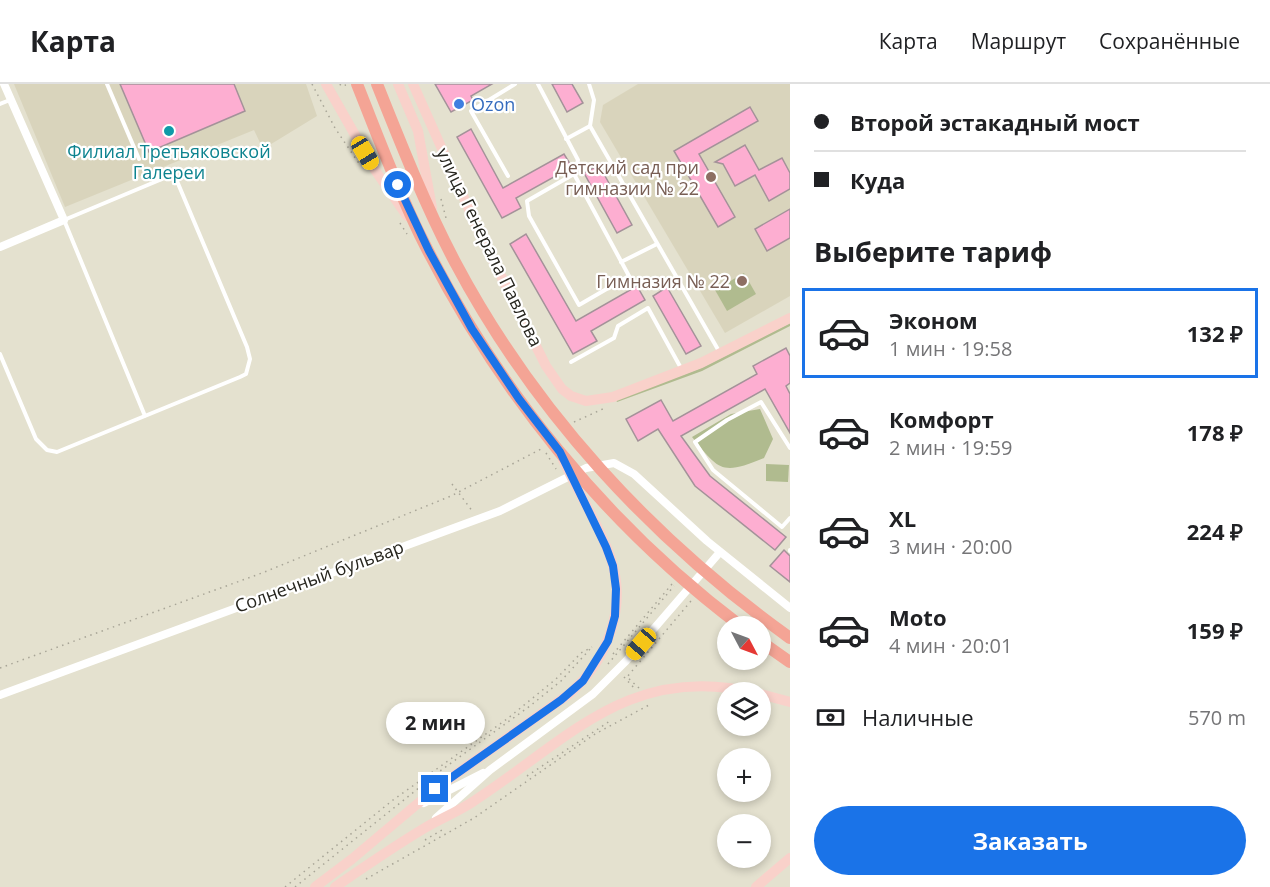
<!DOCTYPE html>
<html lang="ru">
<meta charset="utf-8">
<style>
:root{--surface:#fff;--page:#f2f2f2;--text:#202124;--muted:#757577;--line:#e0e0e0;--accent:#1a73e8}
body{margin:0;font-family:"Open Sans",sans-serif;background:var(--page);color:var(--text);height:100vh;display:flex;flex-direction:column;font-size:22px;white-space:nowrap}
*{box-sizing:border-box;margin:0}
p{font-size:20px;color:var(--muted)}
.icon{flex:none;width:33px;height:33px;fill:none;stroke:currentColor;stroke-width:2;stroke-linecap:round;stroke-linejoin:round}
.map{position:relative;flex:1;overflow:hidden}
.panel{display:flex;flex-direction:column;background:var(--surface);width:480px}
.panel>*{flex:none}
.hud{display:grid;align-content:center;height:132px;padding:0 24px;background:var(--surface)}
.needle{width:39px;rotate:131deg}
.buttons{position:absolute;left:717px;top:532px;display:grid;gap:12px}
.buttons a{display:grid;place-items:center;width:54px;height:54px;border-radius:50%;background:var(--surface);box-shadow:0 3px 9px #0003;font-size:30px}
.end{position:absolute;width:27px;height:27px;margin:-14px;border:8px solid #1a73e8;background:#fff;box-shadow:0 0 0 3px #fff}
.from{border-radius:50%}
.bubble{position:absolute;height:42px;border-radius:21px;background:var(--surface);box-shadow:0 3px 9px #0003;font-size:20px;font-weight:700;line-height:42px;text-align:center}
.car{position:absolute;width:18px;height:36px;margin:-18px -9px;border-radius:8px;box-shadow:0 0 4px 2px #0007;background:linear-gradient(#f5c518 24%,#345 0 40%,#f5c518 0 76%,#345 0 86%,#f5c518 0)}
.hud b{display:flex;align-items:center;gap:21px;height:57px;font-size:22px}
.hud b+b{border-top:2px solid var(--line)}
.hud i{width:15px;height:15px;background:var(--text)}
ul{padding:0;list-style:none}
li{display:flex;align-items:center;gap:18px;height:90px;margin:0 12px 9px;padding:0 12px;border:3px solid transparent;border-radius:0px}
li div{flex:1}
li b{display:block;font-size:22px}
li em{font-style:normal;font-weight:700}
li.on{border-color:var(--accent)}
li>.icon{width:54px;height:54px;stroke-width:1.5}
h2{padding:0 24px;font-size:27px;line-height:72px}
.pay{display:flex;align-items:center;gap:15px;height:66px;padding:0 24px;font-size:22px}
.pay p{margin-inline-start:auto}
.action{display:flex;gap:12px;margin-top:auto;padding:12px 24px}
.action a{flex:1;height:69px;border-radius:36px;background:var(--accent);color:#fff;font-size:24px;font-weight:700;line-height:69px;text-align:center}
header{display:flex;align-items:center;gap:36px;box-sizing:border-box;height:84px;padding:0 30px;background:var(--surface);border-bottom:2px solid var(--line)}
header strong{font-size:28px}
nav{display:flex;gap:33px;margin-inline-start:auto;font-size:21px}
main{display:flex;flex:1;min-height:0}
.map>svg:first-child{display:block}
.built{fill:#d9d4bc}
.green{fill:#b0bb8f}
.building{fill:#fdaed1;stroke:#a49299;stroke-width:1.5}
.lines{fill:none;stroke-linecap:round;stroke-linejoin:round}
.path{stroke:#a8a597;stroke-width:1.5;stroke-dasharray:1.5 4.5;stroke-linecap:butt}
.lane{stroke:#fff;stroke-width:4}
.street{stroke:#fff;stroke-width:8}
.secondary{stroke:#f9d1ca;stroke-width:10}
.primary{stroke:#f4a495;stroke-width:12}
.route{stroke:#1a73e8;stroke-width:8}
.shop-dot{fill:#3f7fe0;stroke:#fff;stroke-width:2}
.culture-dot{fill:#0f9aa8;stroke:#fff;stroke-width:2}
.education-dot{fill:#8d6e63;stroke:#fff;stroke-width:2}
.labels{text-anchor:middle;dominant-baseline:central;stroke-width:4.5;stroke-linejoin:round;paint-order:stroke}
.shop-label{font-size:18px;fill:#366cbe;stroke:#fff;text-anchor:start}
.culture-label{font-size:18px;fill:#0d838f;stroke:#fff}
.education-label{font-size:18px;fill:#785e54;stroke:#fff;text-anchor:end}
.street-label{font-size:18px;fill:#26251e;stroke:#fff}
</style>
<header>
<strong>Карта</strong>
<nav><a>Карта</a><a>Маршрут</a><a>Сохранённые</a></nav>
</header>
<main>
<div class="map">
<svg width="790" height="803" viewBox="0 0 790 803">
<rect width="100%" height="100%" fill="#e4e1cf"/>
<g class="built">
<polygon points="14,0 306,0 317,32 263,65 254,46 65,123"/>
<polygon points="638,0 790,0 790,212 725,249 600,38 603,21"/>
</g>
<g class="green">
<polygon points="744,189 756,210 727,227 715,206"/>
<polygon points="790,239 790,242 702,287 617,318 616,316 701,284"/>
<path d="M760 325 773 355 764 374C721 392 719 386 692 353L731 330Z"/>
<polygon points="766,380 789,381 788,398 766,397"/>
</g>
<g class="building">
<polygon points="120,0 234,0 245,27 149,68"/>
<polygon points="435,0 492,0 471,12 473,16 451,28"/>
<polygon points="552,0 572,0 583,19 567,28"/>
<polygon points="750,23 758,37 699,70 735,133 718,143 674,67"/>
<polygon points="471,45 503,104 564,70 572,83 516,114 521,124 502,134 457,53"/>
<polygon points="745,61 759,86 782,74 790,89 790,105 769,117 755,91 735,102 723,80 715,78"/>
<polygon points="599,81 632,141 617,149 584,89"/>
<polygon points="790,125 790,154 767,167 755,145"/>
<polygon points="526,150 576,237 637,202 645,216 591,247 597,257 573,270 510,160"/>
<polygon points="667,203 701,262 686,270 653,212"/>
<polygon points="786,264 790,272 790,299 786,302 790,310 790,349 765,305 681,352 710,392 786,453 775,466 695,402 658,345 638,357 626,335 661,316 673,337 757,290 753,282"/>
<polygon points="784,466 790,472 790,498 770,482"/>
</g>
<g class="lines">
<g class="path">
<polyline points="312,0 335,44 360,81"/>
<polyline points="340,0 341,2 346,1"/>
<polyline points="441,115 446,134"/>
<polyline points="400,139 407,150"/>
<polyline points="574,338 605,324"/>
<polyline points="546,369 556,385"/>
<polyline points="452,400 473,428"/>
<polyline points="613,570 672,500"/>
<polyline points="608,580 674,502"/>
<polyline points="0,584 262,489 451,412 543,364"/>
<polyline points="624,593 635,605"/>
<polyline points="639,604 627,593 691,517"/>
<polyline points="527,692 610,637"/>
<polyline points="425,756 442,746"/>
<polyline points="366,795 474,734 595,650 649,621"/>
<polyline points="285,803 393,716 507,635 556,595 581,569 592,563"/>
<polyline points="295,803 440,687 530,622 561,597 591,564"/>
</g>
<g class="lane">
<polyline points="107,0 139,75"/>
<polyline points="538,0 578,76 574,90 527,117 529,132 579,221 629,192 574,90"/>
<polyline points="589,0 594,16 590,42 720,269"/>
<polyline points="0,20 10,16"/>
<polyline points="566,55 590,42"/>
<polyline points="508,92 471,27 515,0"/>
<polyline points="621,178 657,160"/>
<polyline points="0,270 36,355 47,366 57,368 240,293 246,290 250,275 247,263 174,90 64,136 145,332"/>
<polyline points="571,278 614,254 618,242 648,224 682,286"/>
<polyline points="790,364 761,318 727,336 695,358 713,386 782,443 790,434"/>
<polyline points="790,466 790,467"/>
</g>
<g class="street">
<polyline points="0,163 64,136 4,0"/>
<polyline points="0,611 500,427 586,384 614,379 634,390 707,457 790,524"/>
<polyline points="424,719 483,689"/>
<polyline points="436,734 490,686 593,610 626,577 720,468"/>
</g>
<g class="secondary">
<polyline points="326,0 375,86 407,132"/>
<polyline points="398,0 418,47 432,124"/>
<polyline points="413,0 480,150 546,282 562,305 571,312 586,317 613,313 701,279 790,234"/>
<polyline points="760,610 790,618"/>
<path d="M315 803 352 775 435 705 569 610C608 576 628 522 610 472 598 439 578 408 563 376"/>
<path d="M335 803C364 783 393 763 423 745 438 736 455 729 471 719 567 657 629 578 756 609"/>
<polyline points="756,803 790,774"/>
</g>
<g class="primary">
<path d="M357 0C377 50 396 102 420 151 496 305 605 440 742 543"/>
<path d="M377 0C401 60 425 121 455 178 535 329 652 455 790 554"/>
<polyline points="760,557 790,578"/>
</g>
</g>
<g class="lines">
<polyline class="route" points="398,101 429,167 472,245 519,315 560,368 606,463 613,482 616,505 615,532 608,557 583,597 561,616 435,705"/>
</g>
<circle class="shop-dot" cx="459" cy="20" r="6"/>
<circle class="culture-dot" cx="169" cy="47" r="6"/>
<g class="education-dot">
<circle cx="711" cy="93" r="6"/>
<circle cx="742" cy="197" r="6"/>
</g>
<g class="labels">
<g class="shop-label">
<text x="471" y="20">Ozon</text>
</g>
<g class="culture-label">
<text x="169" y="67">Филиал Третьяковской<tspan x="169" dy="21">Галереи</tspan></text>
</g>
<g class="education-label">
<text x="699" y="83">Детский сад при<tspan x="699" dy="21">гимназии № 22</tspan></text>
<text x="730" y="197">Гимназия № 22</text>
</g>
<g class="street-label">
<text transform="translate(490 163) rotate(64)">улица Генерала Павлова</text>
<text transform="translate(319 492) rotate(-20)">Солнечный бульвар</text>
</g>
</g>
</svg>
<div class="buttons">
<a><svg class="needle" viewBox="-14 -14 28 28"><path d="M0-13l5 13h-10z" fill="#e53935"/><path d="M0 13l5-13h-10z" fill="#757577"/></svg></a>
<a><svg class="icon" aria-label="layers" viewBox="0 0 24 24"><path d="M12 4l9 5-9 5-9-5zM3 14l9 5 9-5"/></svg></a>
<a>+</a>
<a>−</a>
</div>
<i class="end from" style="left:398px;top:101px"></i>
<i class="end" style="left:435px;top:705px"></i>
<div class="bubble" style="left:386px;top:618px;width:99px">2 мин</div>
<i class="car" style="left:365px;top:69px;rotate:149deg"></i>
<i class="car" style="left:641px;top:560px;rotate:221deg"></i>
</div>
<section class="panel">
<div class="hud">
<b><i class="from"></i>Второй эстакадный мост</b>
<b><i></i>Куда</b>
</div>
<h2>Выберите тариф</h2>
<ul>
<li class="on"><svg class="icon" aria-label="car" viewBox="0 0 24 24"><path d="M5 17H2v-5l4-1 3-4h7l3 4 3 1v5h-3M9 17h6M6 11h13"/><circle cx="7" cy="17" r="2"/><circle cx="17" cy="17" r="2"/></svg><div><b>Эконом</b><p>1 мин · 19:58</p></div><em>132 ₽</em></li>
<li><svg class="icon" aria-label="car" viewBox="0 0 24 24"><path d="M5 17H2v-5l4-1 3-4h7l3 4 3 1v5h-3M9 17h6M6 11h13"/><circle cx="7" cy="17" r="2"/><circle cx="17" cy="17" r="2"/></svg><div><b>Комфорт</b><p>2 мин · 19:59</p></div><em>178 ₽</em></li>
<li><svg class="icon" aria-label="car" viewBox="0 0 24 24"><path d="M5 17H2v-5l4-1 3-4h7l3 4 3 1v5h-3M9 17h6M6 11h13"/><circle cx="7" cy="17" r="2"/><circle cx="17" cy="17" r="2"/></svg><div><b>XL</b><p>3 мин · 20:00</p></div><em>224 ₽</em></li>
<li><svg class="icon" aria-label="car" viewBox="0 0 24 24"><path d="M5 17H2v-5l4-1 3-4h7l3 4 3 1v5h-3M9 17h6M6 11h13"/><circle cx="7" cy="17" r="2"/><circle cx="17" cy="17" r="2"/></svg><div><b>Moto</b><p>4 мин · 20:01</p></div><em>159 ₽</em></li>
</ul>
<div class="pay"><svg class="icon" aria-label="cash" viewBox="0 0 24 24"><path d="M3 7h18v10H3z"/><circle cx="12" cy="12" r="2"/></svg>Наличные<p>570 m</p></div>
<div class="action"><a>Заказать</a></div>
</section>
</main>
